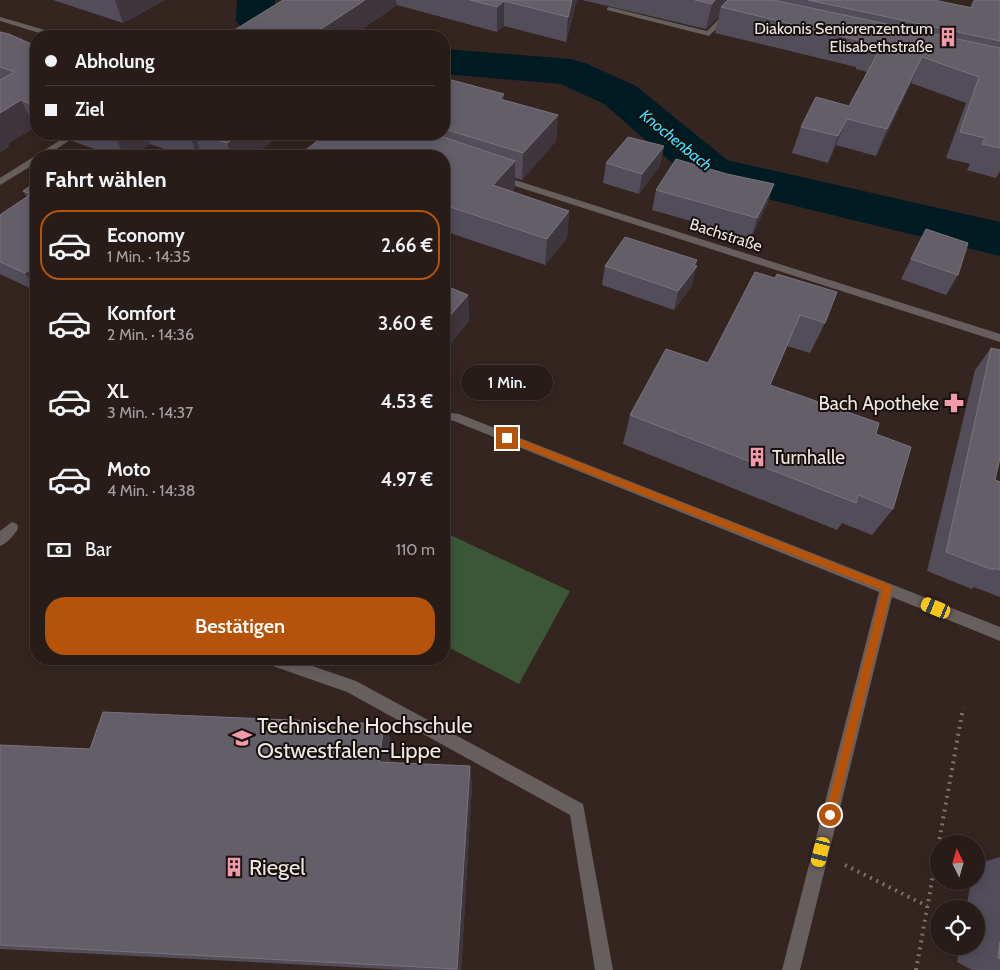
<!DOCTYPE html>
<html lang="de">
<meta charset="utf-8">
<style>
:root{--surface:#271c18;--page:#332925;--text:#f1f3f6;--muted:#a4a1a2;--line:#433a37;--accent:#b45309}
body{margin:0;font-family:Cabin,sans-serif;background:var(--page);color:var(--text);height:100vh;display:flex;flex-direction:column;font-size:19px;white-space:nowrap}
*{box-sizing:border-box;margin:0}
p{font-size:16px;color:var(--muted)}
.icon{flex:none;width:28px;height:28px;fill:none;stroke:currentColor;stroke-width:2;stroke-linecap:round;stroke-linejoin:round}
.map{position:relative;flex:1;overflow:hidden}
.panel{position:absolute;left:30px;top:150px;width:420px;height:515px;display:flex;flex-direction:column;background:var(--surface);border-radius:20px;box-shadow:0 2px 12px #0003,0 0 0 1px var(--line)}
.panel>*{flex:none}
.banner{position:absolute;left:30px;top:30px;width:420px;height:110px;border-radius:20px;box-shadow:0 2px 12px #0003,0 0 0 1px var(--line);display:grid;align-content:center;height:110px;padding:0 15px;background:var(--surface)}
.needle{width:32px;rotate:355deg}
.controls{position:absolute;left:930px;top:835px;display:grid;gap:10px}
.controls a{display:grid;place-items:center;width:55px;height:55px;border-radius:50%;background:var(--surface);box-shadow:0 2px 12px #0003,0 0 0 1px var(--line);font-size:25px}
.end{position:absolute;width:22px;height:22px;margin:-11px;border:6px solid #b45309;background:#fff;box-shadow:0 0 0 2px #fff}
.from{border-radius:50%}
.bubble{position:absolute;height:35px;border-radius:18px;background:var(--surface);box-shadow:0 2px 12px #0003,0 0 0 1px var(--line);font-size:16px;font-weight:600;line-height:35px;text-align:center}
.car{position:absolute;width:15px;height:30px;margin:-15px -8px;border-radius:6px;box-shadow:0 0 4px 1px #0007;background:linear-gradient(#f5c518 24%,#345 0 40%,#f5c518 0 76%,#345 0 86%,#f5c518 0)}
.banner b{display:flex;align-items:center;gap:18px;height:48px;font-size:19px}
.banner b+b{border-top:1px solid var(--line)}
.banner i{width:12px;height:12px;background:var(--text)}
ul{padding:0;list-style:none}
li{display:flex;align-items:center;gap:15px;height:70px;margin:0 10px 8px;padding:0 5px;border:2px solid transparent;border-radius:20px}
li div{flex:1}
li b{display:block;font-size:19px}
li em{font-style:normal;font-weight:600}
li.on{border-color:var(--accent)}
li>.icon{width:45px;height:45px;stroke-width:1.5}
h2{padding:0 15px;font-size:22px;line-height:60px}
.pay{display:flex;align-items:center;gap:12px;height:55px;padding:0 15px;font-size:19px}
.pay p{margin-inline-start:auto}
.primary-button{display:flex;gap:10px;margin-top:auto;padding:10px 15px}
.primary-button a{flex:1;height:58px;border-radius:20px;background:var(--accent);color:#fff;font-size:20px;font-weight:600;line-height:58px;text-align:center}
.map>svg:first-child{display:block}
.green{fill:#3b5738}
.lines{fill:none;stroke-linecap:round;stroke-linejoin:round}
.river{fill:#001b22;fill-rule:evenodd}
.path{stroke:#7e716c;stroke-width:4;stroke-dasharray:2 5;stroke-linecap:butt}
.minor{fill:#675f5e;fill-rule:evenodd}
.wall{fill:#534d5a}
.shaded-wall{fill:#3f363d}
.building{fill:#645e69;stroke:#7a737c}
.route{fill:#b45309}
.labels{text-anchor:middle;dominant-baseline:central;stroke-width:4;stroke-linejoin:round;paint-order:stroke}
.far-poi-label{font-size:16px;fill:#f0e6e2;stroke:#17100e;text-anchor:end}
.far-water-label{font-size:16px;font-style:italic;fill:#45dffd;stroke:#17100e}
.far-street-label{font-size:16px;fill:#f0e6e2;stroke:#17100e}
.poi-label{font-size:19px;fill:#f0e6e2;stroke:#17100e;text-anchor:end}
.near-poi-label{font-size:22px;fill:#f0e6e2;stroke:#17100e;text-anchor:start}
</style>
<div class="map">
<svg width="1000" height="970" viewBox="0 0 1000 970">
<rect width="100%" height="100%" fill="#342520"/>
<polygon class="green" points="444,532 570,591 519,684 444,645"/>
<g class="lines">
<g class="river">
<polygon points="237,0 275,0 275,17 287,27 293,36 250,36 236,21"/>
<polygon points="444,49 570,59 585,63 636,86 727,160 1000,222 1000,256 693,181 604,104 561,84 444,74"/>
</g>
<g class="path">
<polyline points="845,865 927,906"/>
<polyline points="916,970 963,708"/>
</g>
<g class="minor">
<polygon points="609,7 707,31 725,13 731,14 709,36 607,10 607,8"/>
<polygon points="0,17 59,34 60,36 49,36 0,21"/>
<polygon points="70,134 79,134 46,156 36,156 36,163 0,185 0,178"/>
<polygon points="499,175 1000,334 1000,342 496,180 496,176"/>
<polygon points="444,412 459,414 1000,627 1000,641 892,597 800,970 782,970 879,592 454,421 444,420"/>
<path d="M12 522 17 524 18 528C15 535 7 543 0 546V531Z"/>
<polygon points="265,659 292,659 356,681 583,804 613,970 595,970 570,815 347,692 267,664"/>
</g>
</g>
<g class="wall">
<polygon points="53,0 165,0 123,23"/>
<polygon points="283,0 577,0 566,42 504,26 497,32 397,5 352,36 228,36 228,34"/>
<polygon points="582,0 934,0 970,7 973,0 1000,0 1000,171 996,178 967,170 970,164 946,158 966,103 911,83 876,156 836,145 828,163 792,153 801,127 849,106 867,72 856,69 856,67 715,33 719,16 706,29"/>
<polygon points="0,32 36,46 36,127 35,127 10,142 7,148 0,152"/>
<polygon points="444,78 504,94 504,100 558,115 556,141 522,180 515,178 515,188 511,192 569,211 567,238 545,265 444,231 444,156 326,134 444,134"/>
<polygon points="54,134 67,134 62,137"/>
<polygon points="69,134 281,134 253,156 185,156 150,144 133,156 114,156 72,141"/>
<polygon points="664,146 660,165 639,194 603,183 606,163"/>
<polygon points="727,174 774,184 767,204 751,238 652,210 656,190"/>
<polygon points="36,182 36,291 0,274 0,215 27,197 23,191"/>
<polygon points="926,229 958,275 946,295 901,279"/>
<polygon points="697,260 692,285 674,310 602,285 605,266"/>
<polygon points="775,278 825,323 810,353 787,346 770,385 876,434 893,509 872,535 842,523 837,530 623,444 630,415 708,363"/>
<polygon points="444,285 468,295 469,321 450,344 444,342"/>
<polygon points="991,348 995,480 1000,482 1000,597 974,587 972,589 927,571 975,370"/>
<polygon points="36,376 36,388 31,381"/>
<polygon points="384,724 392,744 390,762 472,784 461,970 404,970 0,949 0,745 90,749"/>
<polygon points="1000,857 1000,970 972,970 957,962 960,946 976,946 976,909 966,909 971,881 976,881 976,864"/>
</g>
<g class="shaded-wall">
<polygon points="115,0 165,0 123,23"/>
<polygon points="365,0 396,0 397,5 352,36 315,36 315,33"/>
<polygon points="572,0 577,0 566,42 568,17"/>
<polygon points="715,0 733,0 721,7 719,16 706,29 712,4"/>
<polygon points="504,1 504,26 497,32 497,7"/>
<polygon points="922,57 911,83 876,156 887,129"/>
<polygon points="504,94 504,120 500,99"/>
<polygon points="21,100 35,127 10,142 7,148 0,152 0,113"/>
<polygon points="558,115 556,141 522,180 523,153"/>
<polygon points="847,119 836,145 828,163 838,136"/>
<polygon points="61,134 67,134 62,137"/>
<polygon points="114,134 146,134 150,144 133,156 124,156"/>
<polygon points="191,134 194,134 202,156 197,156 190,135"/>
<polygon points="240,134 281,134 253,156 231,156 227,143"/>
<polygon points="664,146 660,165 639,194 642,174"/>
<polygon points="515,161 515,188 493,212 493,185"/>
<polygon points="774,184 767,204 751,238 757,218"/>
<polygon points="569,211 567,238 545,265 547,239"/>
<polygon points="697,260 695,269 697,266 692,285 674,310 678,291"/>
<polygon points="36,265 36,290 25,273"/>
<polygon points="468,295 469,321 450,344 448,318"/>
<polygon points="384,724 392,744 388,780 379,762"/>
<polygon points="470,766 472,784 461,970 458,970 457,969"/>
</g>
<g class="building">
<polygon points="283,0 365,0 315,33 323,35 321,36 233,36 228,34"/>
<polygon points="470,0 572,0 568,17 504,1 497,7"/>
<polygon points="695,0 715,0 712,4"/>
<polygon points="728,0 773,0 1000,48 1000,148 982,144 985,138 960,132 979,77 922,57 887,129 847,119 838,136 801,127 816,97 849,106 881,47 865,43 866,42 721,7"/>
<polygon points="808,0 934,0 972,8 975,0 1000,0 1000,41"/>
<polygon points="0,32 9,34 36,46 36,106 21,100 0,113 0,80 15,72 0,67"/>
<polygon points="444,78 504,94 500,99 558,115 523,153 444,129"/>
<polygon points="199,134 240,134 227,143"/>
<polygon points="326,134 440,134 440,136 515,161 493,185 569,211 547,239 444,205 444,156 298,156"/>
<polygon points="628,137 664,146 642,174 606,163"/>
<polygon points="676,159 727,174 774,184 757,218 656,190"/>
<polygon points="36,182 36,265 25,273 0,262 0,215 31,194 23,191"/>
<polygon points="926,229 968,243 958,275 911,259"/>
<polygon points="625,237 697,260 694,265 697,266 678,291 605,266"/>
<polygon points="755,272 775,278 777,274 837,292 825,323 800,315 770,385 879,423 876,434 911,447 893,509 858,495 856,503 630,415 666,349 708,363"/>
<polygon points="444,285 468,295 448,318 444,317"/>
<polygon points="991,348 1000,350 1000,458 995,480 1000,482 1000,570 993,568 993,570 946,552"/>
<polygon points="36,376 36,383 31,381"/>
<polygon points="103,712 384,724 379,762 470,766 457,969 0,945 0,745 90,749"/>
<polygon points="1000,942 1000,959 998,958"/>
</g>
<polygon class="route" points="505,435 510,435 890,585 892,588 834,819 830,820 826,819 825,815 882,590 505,440"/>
<defs>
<symbol id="building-bare" viewBox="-9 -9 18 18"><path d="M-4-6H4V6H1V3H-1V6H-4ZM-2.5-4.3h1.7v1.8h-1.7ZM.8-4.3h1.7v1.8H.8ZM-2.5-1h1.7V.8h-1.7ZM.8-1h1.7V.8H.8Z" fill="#f39aaa" stroke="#17100e" stroke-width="2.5" paint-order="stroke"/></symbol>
<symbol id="pharmacy-bare" viewBox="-9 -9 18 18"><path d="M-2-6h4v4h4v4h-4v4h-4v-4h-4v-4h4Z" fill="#f39aaa" stroke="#17100e" stroke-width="2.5" paint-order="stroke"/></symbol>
<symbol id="university-bare" viewBox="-9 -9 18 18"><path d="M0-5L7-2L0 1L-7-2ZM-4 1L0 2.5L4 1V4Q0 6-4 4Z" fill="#f39aaa" stroke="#17100e" stroke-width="2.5" paint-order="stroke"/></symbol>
</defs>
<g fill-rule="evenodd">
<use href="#building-bare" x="934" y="23" width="28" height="28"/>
<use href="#pharmacy-bare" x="940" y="389" width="28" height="28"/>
<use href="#building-bare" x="743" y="443" width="28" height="28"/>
<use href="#university-bare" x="228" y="724" width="28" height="28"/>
<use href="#building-bare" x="220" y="853" width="28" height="28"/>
</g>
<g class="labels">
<g class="far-poi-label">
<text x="933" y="28">Diakonis Seniorenzentrum<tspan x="933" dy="18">Elisabethstraße</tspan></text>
</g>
<g class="far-water-label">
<text transform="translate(676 140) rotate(39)">Knochenbach</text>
</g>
<g class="far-street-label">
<text transform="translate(726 235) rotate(18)">Bachstraße</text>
</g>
<g class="poi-label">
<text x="939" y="403">Bach Apotheke</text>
<text x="772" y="457" text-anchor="start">Turnhalle</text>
</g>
<g class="near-poi-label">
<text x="257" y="725">Technische Hochschule<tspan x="257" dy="25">Ostwestfalen-Lippe</tspan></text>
<text x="249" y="867">Riegel</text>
</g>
</g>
</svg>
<div class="controls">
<a><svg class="needle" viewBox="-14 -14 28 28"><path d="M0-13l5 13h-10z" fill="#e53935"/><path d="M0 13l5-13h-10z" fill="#a4a1a2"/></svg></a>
<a><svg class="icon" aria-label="locate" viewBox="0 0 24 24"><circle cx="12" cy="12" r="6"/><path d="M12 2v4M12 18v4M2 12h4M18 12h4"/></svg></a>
</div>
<i class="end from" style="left:830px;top:815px"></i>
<i class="end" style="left:507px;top:438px"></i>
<div class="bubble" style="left:461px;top:365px;width:92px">1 Min.</div>
<i class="car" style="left:936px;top:608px;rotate:292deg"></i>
<i class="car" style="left:821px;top:852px;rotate:194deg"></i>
<div class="banner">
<b><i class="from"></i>Abholung</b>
<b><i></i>Ziel</b>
</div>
<section class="panel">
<h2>Fahrt wählen</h2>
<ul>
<li class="on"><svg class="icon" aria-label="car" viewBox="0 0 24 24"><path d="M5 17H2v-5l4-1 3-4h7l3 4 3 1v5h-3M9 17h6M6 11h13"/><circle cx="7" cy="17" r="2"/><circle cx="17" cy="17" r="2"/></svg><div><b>Economy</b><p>1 Min. · 14:35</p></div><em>2.66 €</em></li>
<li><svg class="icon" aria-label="car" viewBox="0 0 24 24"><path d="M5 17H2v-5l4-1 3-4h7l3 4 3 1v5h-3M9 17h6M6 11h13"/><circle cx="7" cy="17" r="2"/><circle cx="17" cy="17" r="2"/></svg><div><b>Komfort</b><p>2 Min. · 14:36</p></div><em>3.60 €</em></li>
<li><svg class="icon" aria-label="car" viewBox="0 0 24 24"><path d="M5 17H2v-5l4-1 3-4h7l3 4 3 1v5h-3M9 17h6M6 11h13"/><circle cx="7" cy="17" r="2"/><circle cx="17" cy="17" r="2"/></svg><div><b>XL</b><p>3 Min. · 14:37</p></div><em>4.53 €</em></li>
<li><svg class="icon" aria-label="car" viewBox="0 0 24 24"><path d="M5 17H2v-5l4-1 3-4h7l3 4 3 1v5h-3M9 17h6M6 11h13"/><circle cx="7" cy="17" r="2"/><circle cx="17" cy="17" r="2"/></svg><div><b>Moto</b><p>4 Min. · 14:38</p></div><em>4.97 €</em></li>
</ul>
<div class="pay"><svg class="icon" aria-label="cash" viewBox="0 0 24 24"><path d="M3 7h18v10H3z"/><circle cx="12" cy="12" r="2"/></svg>Bar<p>110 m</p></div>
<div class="primary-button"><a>Bestätigen</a></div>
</section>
</div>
